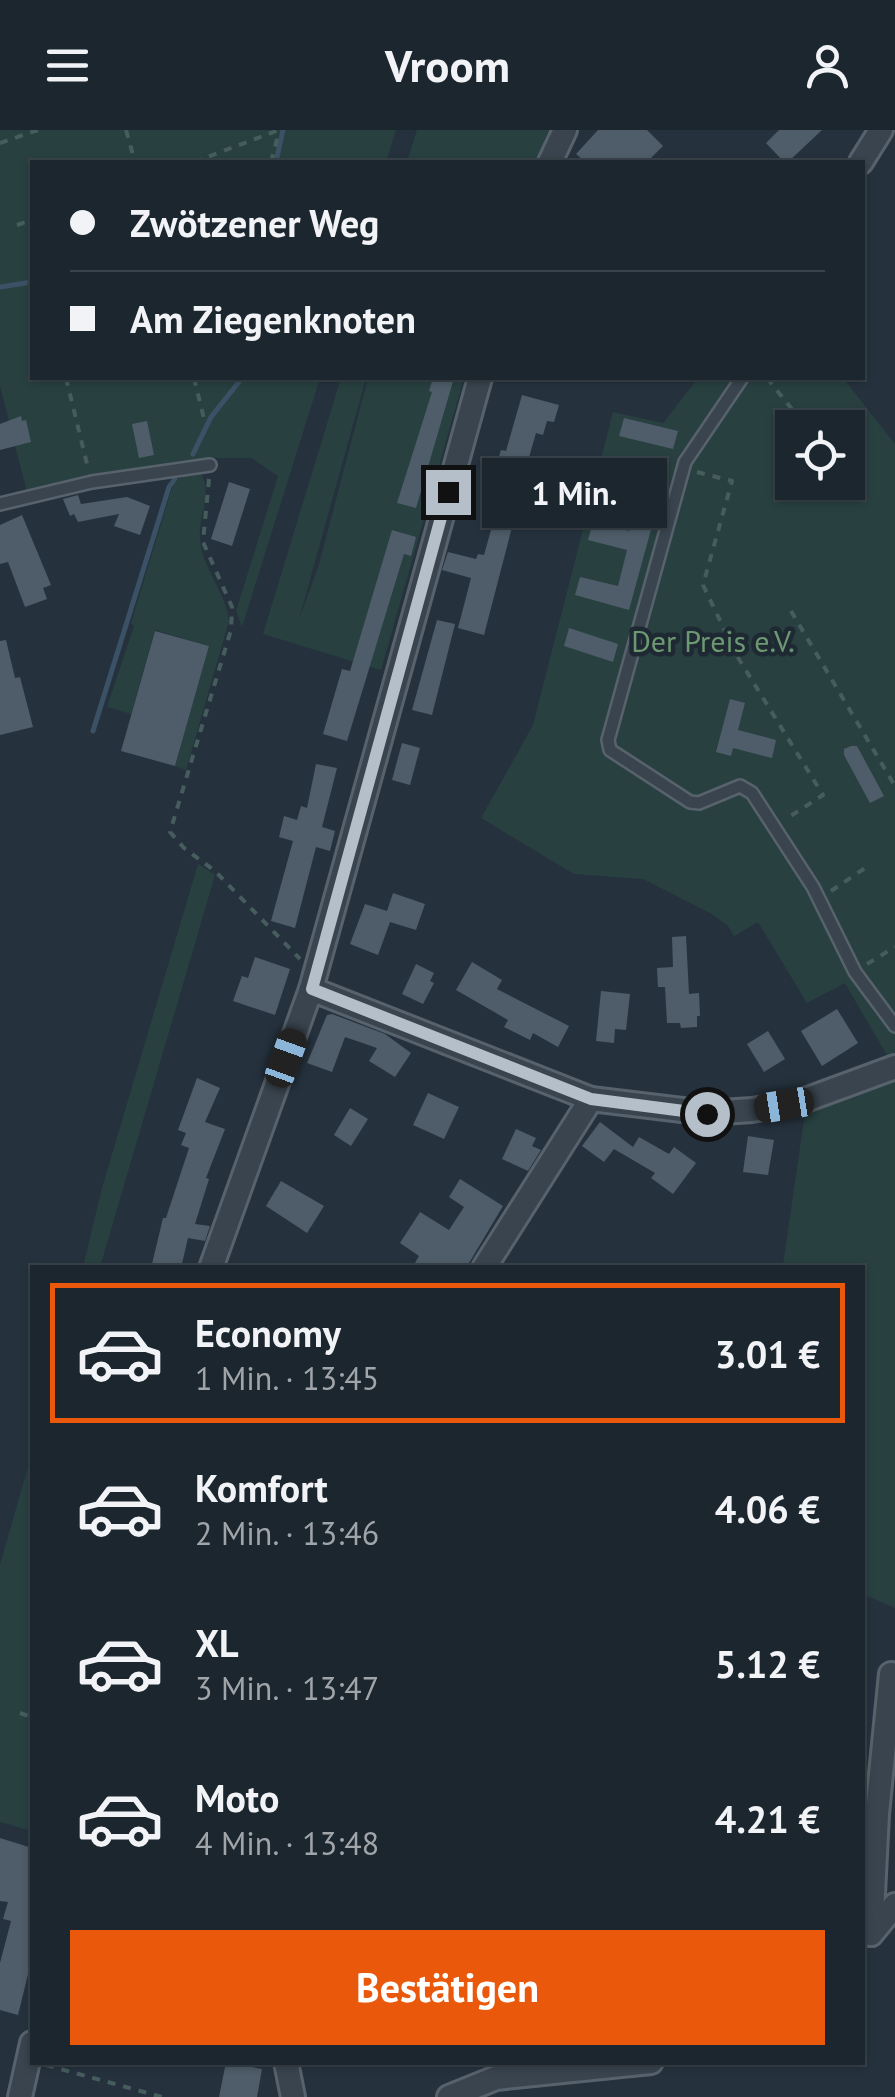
<!DOCTYPE html>
<html lang="de">
<meta charset="utf-8">
<style>
:root{--surface:#1c262e;--page:#252e36;--text:#f1f3f6;--muted:#a0a5aa;--line:#3a434a;--accent:#ea580c}
body{margin:0;font-family:"PT Sans",sans-serif;background:var(--page);color:var(--text);height:100vh;display:flex;flex-direction:column;font-size:38px;white-space:nowrap}
*{box-sizing:border-box;margin:0}
p{font-size:32px;color:var(--muted)}
.icon{flex:none;width:55px;height:55px;fill:none;stroke:currentColor;stroke-width:2;stroke-linecap:round;stroke-linejoin:round}
.map{position:relative;flex:1;overflow:hidden}
.drawer{position:absolute;left:30px;top:1135px;width:835px;height:800px;display:flex;flex-direction:column;background:var(--surface);border-radius:0px;box-shadow:0 2px 8px #0004,0 0 0 2px var(--line)}
.drawer>*{flex:none}
.hud{position:absolute;left:30px;top:30px;width:835px;height:220px;border-radius:0px;box-shadow:0 2px 8px #0004,0 0 0 2px var(--line);display:grid;align-content:center;height:220px;padding:0 40px;background:var(--surface)}
.buttons{position:absolute;left:775px;top:280px;display:grid;gap:20px}
.buttons a{display:grid;place-items:center;width:90px;height:90px;border-radius:0px;background:var(--surface);box-shadow:0 2px 8px #0004,0 0 0 2px var(--line);font-size:50px}
.end{position:absolute;width:45px;height:45px;margin:-22px;border:12px solid #b5bfc9;background:#111;box-shadow:0 0 0 5px #111}
.from{border-radius:50%}
.bubble{position:absolute;height:70px;border-radius:0px;background:var(--surface);box-shadow:0 2px 8px #0004,0 0 0 2px var(--line);font-size:32px;font-weight:800;line-height:70px;text-align:center}
.car{position:absolute;width:30px;height:60px;margin:-30px -15px;border-radius:12px;box-shadow:0 0 8px 2px #0007;background:linear-gradient(#222 24%,#8ab4d8 0 40%,#222 0 76%,#8ab4d8 0 86%,#222 0)}
.hud b{display:flex;align-items:center;gap:35px;height:95px;font-size:38px}
.hud b+b{border-top:2px solid var(--line)}
.hud i{width:25px;height:25px;background:var(--text)}
ul{padding:18px 0 0;list-style:none}
li{display:flex;align-items:center;gap:30px;height:140px;margin:0 20px 15px;padding:0 20px;border:5px solid transparent;border-radius:0px}
li div{flex:1}
li b{display:block;font-size:38px}
li em{font-style:normal;font-weight:800}
li.active{border-color:var(--accent)}
li>.icon{width:90px;height:90px;stroke-width:1.5}
.primary-button{display:flex;gap:20px;margin-top:auto;padding:20px 40px}
.primary-button a{flex:1;height:115px;border-radius:0px;background:var(--accent);color:#fff;font-size:40px;font-weight:800;line-height:115px;text-align:center}
header{display:flex;justify-content:space-between;align-items:center;height:130px;padding:0 40px;background:var(--surface);font-size:45px;font-weight:800}
.map>svg:first-child{display:block}
.green{fill:#284040;fill-rule:evenodd}
.lines{fill:none;stroke-linecap:round;stroke-linejoin:round}
.stream{stroke:#3b5166;stroke-width:5}
.building{fill:#4e5d69}
.service-casing{stroke:#57626c;stroke-width:16}
.minor-casing{stroke:#57626c;stroke-width:28}
.path{stroke:#475d5d;stroke-width:4;stroke-dasharray:8 8;stroke-linecap:butt}
.service{stroke:#39444e;stroke-width:11}
.minor{stroke:#39444e;stroke-width:22}
.route{stroke:#b5bfc9;stroke-width:12}
.labels{text-anchor:middle;dominant-baseline:central;stroke-width:9;stroke-linejoin:round;paint-order:stroke}
.park-label{font-size:30px;fill:#6d9972;stroke:#1e2933}
</style>
<header><svg class="icon" aria-label="menu" viewBox="0 0 24 24"><path d="M4 6h16M4 12h16M4 18h16"/></svg>Vroom<svg class="icon" aria-label="person" viewBox="0 0 24 24"><circle cx="12" cy="8" r="4"/><path d="M4 21q1-7 8-7t8 7"/></svg></header>
<div class="map">
<svg width="895" height="1967" viewBox="0 0 895 1967">
<rect width="100%" height="100%" fill="#25323e"/>
<g class="green">
<polygon points="0,0 396,0 386,32 32,32 32,248 320,248 242,497 236,481 278,346 252,328 207,328 91,347 27,362 0,256"/>
<polygon points="417,0 557,0 541,32 407,32"/>
<polygon points="341,248 366,248 299,489 318,438 368,248 464,248 381,540 263,504"/>
<path d="M698 248H843L895 314V922L889 929 845 853 807 873 758 792 734 806 728 796 712 784 643 749 574 744 481 688 533 595 613 282 663 293ZM792 298H848V352H792Z"/>
<path d="M199 342C215 360 197 388 200 410 202 438 226 462 229 491L186 640 175 636 209 516 155 500 131 584 107 577 134 496 131 493 172 358 183 343Z"/>
<polygon points="198,734 215,745 100,1137 83,1137 102,1058"/>
<polygon points="895,943 895,1478 863,1464 862,1138 696,1138 783,1135 806,976"/>
<polygon points="32,1323 32,1701 0,1692 0,1435"/>
</g>
<g class="lines">
<g class="stream">
<polyline points="276,32 283,0"/>
<polyline points="0,157 32,152"/>
<polyline points="193,324 211,287 242,248"/>
<polyline points="93,601 169,357 175,349"/>
</g>
</g>
<g class="building">
<polygon points="598,0 647,0 663,16 647,32 585,32 576,24"/>
<polygon points="779,0 822,0 788,32 784,32 766,13"/>
<polygon points="433,248 454,248 416,378 397,373 432,262 429,261"/>
<polygon points="522,265 559,275 554,292 547,291 543,305 536,303 526,338 534,340 530,353 524,351 484,505 458,498 471,448 442,440 448,422 476,429 478,424 484,425 491,400 484,399 495,358 491,357 495,342 490,341 493,329 498,330 501,320 506,321"/>
<polygon points="21,286 22,291 26,290 31,312 0,320 0,294"/>
<polygon points="624,288 678,301 673,319 619,306"/>
<polygon points="147,291 154,325 139,328 132,294"/>
<polygon points="229,352 250,359 232,416 211,409"/>
<polygon points="78,365 81,374 127,367 150,376 140,405 114,396 119,384 78,392 74,384 70,386 63,369"/>
<polygon points="639,368 658,374 629,480 575,465 580,447 618,456 627,420 588,410 593,392 629,401"/>
<polygon points="22,385 51,455 43,458 47,469 25,477 8,432 0,434 0,395"/>
<polygon points="392,400 416,407 411,426 404,424 347,611 323,604 342,539 350,541"/>
<polygon points="437,490 455,494 432,585 412,580"/>
<polygon points="569,498 618,514 613,532 564,516"/>
<polygon points="155,501 209,516 175,636 121,621"/>
<polygon points="6,510 15,548 20,547 33,597 0,605 0,511"/>
<polygon points="730,569 745,573 738,600 776,610 772,628 733,618 731,626 716,622"/>
<polygon points="402,613 420,618 410,655 392,650"/>
<polygon points="851,616 857,616 884,666 870,673 844,625 844,619"/>
<polygon points="316,634 337,638 322,697 335,701 330,721 316,717 295,798 271,791 293,711 279,707 284,686 297,690 301,676 307,678"/>
<polygon points="393,763 425,774 416,800 390,792 378,825 350,814 365,774 387,781"/>
<polygon points="686,806 689,864 699,863 700,886 697,886 697,897 681,898 680,893 667,893 665,857 658,857 657,838 673,837 672,807"/>
<polygon points="255,827 290,839 275,885 233,871 242,846 248,848"/>
<polygon points="472,832 502,850 497,859 569,896 558,917 533,903 530,910 504,897 508,890 456,860"/>
<polygon points="416,834 434,843 430,851 434,853 423,874 402,864"/>
<polygon points="601,861 630,864 626,900 615,899 614,913 596,911"/>
<polygon points="837,879 858,913 822,936 801,901"/>
<polygon points="332,884 385,904 411,923 395,947 369,931 377,918 345,907 332,942 307,933 327,885"/>
<polygon points="768,901 785,929 764,942 747,914"/>
<polygon points="197,948 220,958 205,992 225,999 206,1048 209,1049 195,1094 210,1096 205,1111 188,1108 181,1138 170,1138 152,1134 163,1088 166,1088 189,1018 181,1015 186,1003 178,1000"/>
<polygon points="428,963 459,977 444,1009 413,995"/>
<polygon points="350,978 368,989 351,1016 334,1005"/>
<polygon points="600,992 633,1017 639,1007 669,1024 674,1017 696,1033 673,1064 651,1048 655,1043 614,1019 604,1032 582,1016"/>
<polygon points="516,999 536,1008 532,1016 541,1020 528,1041 502,1029"/>
<polygon points="748,1006 774,1010 768,1045 743,1042"/>
<polygon points="460,1049 503,1076 466,1138 412,1138 419,1126 400,1113 420,1082 449,1100 464,1077 449,1067"/>
<polygon points="281,1051 324,1076 307,1103 266,1076"/>
<polygon points="0,1708 32,1718 32,1828 18,1885 0,1880 0,1833 11,1791 3,1789 8,1772 0,1771"/>
<polygon points="226,1932 262,1939 257,1967 219,1967"/>
</g>
<g class="lines">
<defs>
<g id="service">
<polyline points="742,248 685,332 608,610 610,620 690,672 699,673 740,656 752,663 813,757 855,842 895,896"/>
<polyline points="0,374 92,352 210,335"/>
</g>
<g id="minor">
<polyline points="550,32 565,0"/>
<polyline points="861,32 881,0"/>
<polyline points="311,859 591,969 707,983 752,980 800,972 895,937"/>
<polyline points="211,1138 311,859 480,248"/>
<polyline points="484,1138 591,969"/>
<polyline points="871,1804 877,1684 891,1544"/>
<polyline points="871,1804 895,1775"/>
<polyline points="286,1932 293,1967"/>
<polyline points="20,1967 32,1913"/>
<polyline points="449,1967 496,1948 651,1932"/>
</g>
</defs>
<use href="#service" class="service-casing"/>
<use href="#minor" class="minor-casing"/>
<g class="path">
<polyline points="126,0 135,32"/>
<polyline points="0,13 38,0"/>
<polyline points="194,32 279,0"/>
<polyline points="271,32 279,2"/>
<polyline points="17,95 32,90"/>
<polyline points="66,248 88,338"/>
<polyline points="194,248 205,293"/>
<polyline points="767,248 807,298"/>
<polyline points="697,342 732,351 703,455 737,526 823,665 786,689"/>
<polyline points="209,349 203,412 232,477 231,500 170,702 184,718 215,741 300,829"/>
<polyline points="791,481 895,656"/>
<polyline points="831,761 868,736"/>
<polyline points="867,834 895,817"/>
<polyline points="20,1583 32,1587"/>
<polyline points="46,1935 162,1967"/>
</g>
<use href="#service" class="service"/>
<use href="#minor" class="minor"/>
</g>
<g class="lines">
<polyline class="route" points="448,362 312,859 591,969 707,984"/>
</g>
<g class="labels">
<g class="park-label">
<text x="713" y="510">Der Preis e.V.</text>
</g>
</g>
</svg>
<div class="buttons">
<a><svg class="icon" aria-label="locate" viewBox="0 0 24 24"><circle cx="12" cy="12" r="6"/><path d="M12 2v4M12 18v4M2 12h4M18 12h4"/></svg></a>
</div>
<i class="end from" style="left:707px;top:984px"></i>
<i class="end" style="left:448px;top:362px"></i>
<div class="bubble" style="left:482px;top:328px;width:185px">1 Min.</div>
<i class="car" style="left:286px;top:928px;rotate:20deg"></i>
<i class="car" style="left:784px;top:975px;rotate:261deg"></i>
<div class="hud">
<b><i class="from"></i>Zwötzener Weg</b>
<b><i></i>Am Ziegenknoten</b>
</div>
<section class="drawer">
<ul>
<li class="active"><svg class="icon" aria-label="car" viewBox="0 0 24 24"><path d="M5 17H2v-5l4-1 3-4h7l3 4 3 1v5h-3M9 17h6M6 11h13"/><circle cx="7" cy="17" r="2"/><circle cx="17" cy="17" r="2"/></svg><div><b>Economy</b><p>1 Min. · 13:45</p></div><em>3.01 €</em></li>
<li><svg class="icon" aria-label="car" viewBox="0 0 24 24"><path d="M5 17H2v-5l4-1 3-4h7l3 4 3 1v5h-3M9 17h6M6 11h13"/><circle cx="7" cy="17" r="2"/><circle cx="17" cy="17" r="2"/></svg><div><b>Komfort</b><p>2 Min. · 13:46</p></div><em>4.06 €</em></li>
<li><svg class="icon" aria-label="car" viewBox="0 0 24 24"><path d="M5 17H2v-5l4-1 3-4h7l3 4 3 1v5h-3M9 17h6M6 11h13"/><circle cx="7" cy="17" r="2"/><circle cx="17" cy="17" r="2"/></svg><div><b>XL</b><p>3 Min. · 13:47</p></div><em>5.12 €</em></li>
<li><svg class="icon" aria-label="car" viewBox="0 0 24 24"><path d="M5 17H2v-5l4-1 3-4h7l3 4 3 1v5h-3M9 17h6M6 11h13"/><circle cx="7" cy="17" r="2"/><circle cx="17" cy="17" r="2"/></svg><div><b>Moto</b><p>4 Min. · 13:48</p></div><em>4.21 €</em></li>
</ul>
<div class="primary-button"><a>Bestätigen</a></div>
</section>
</div>
